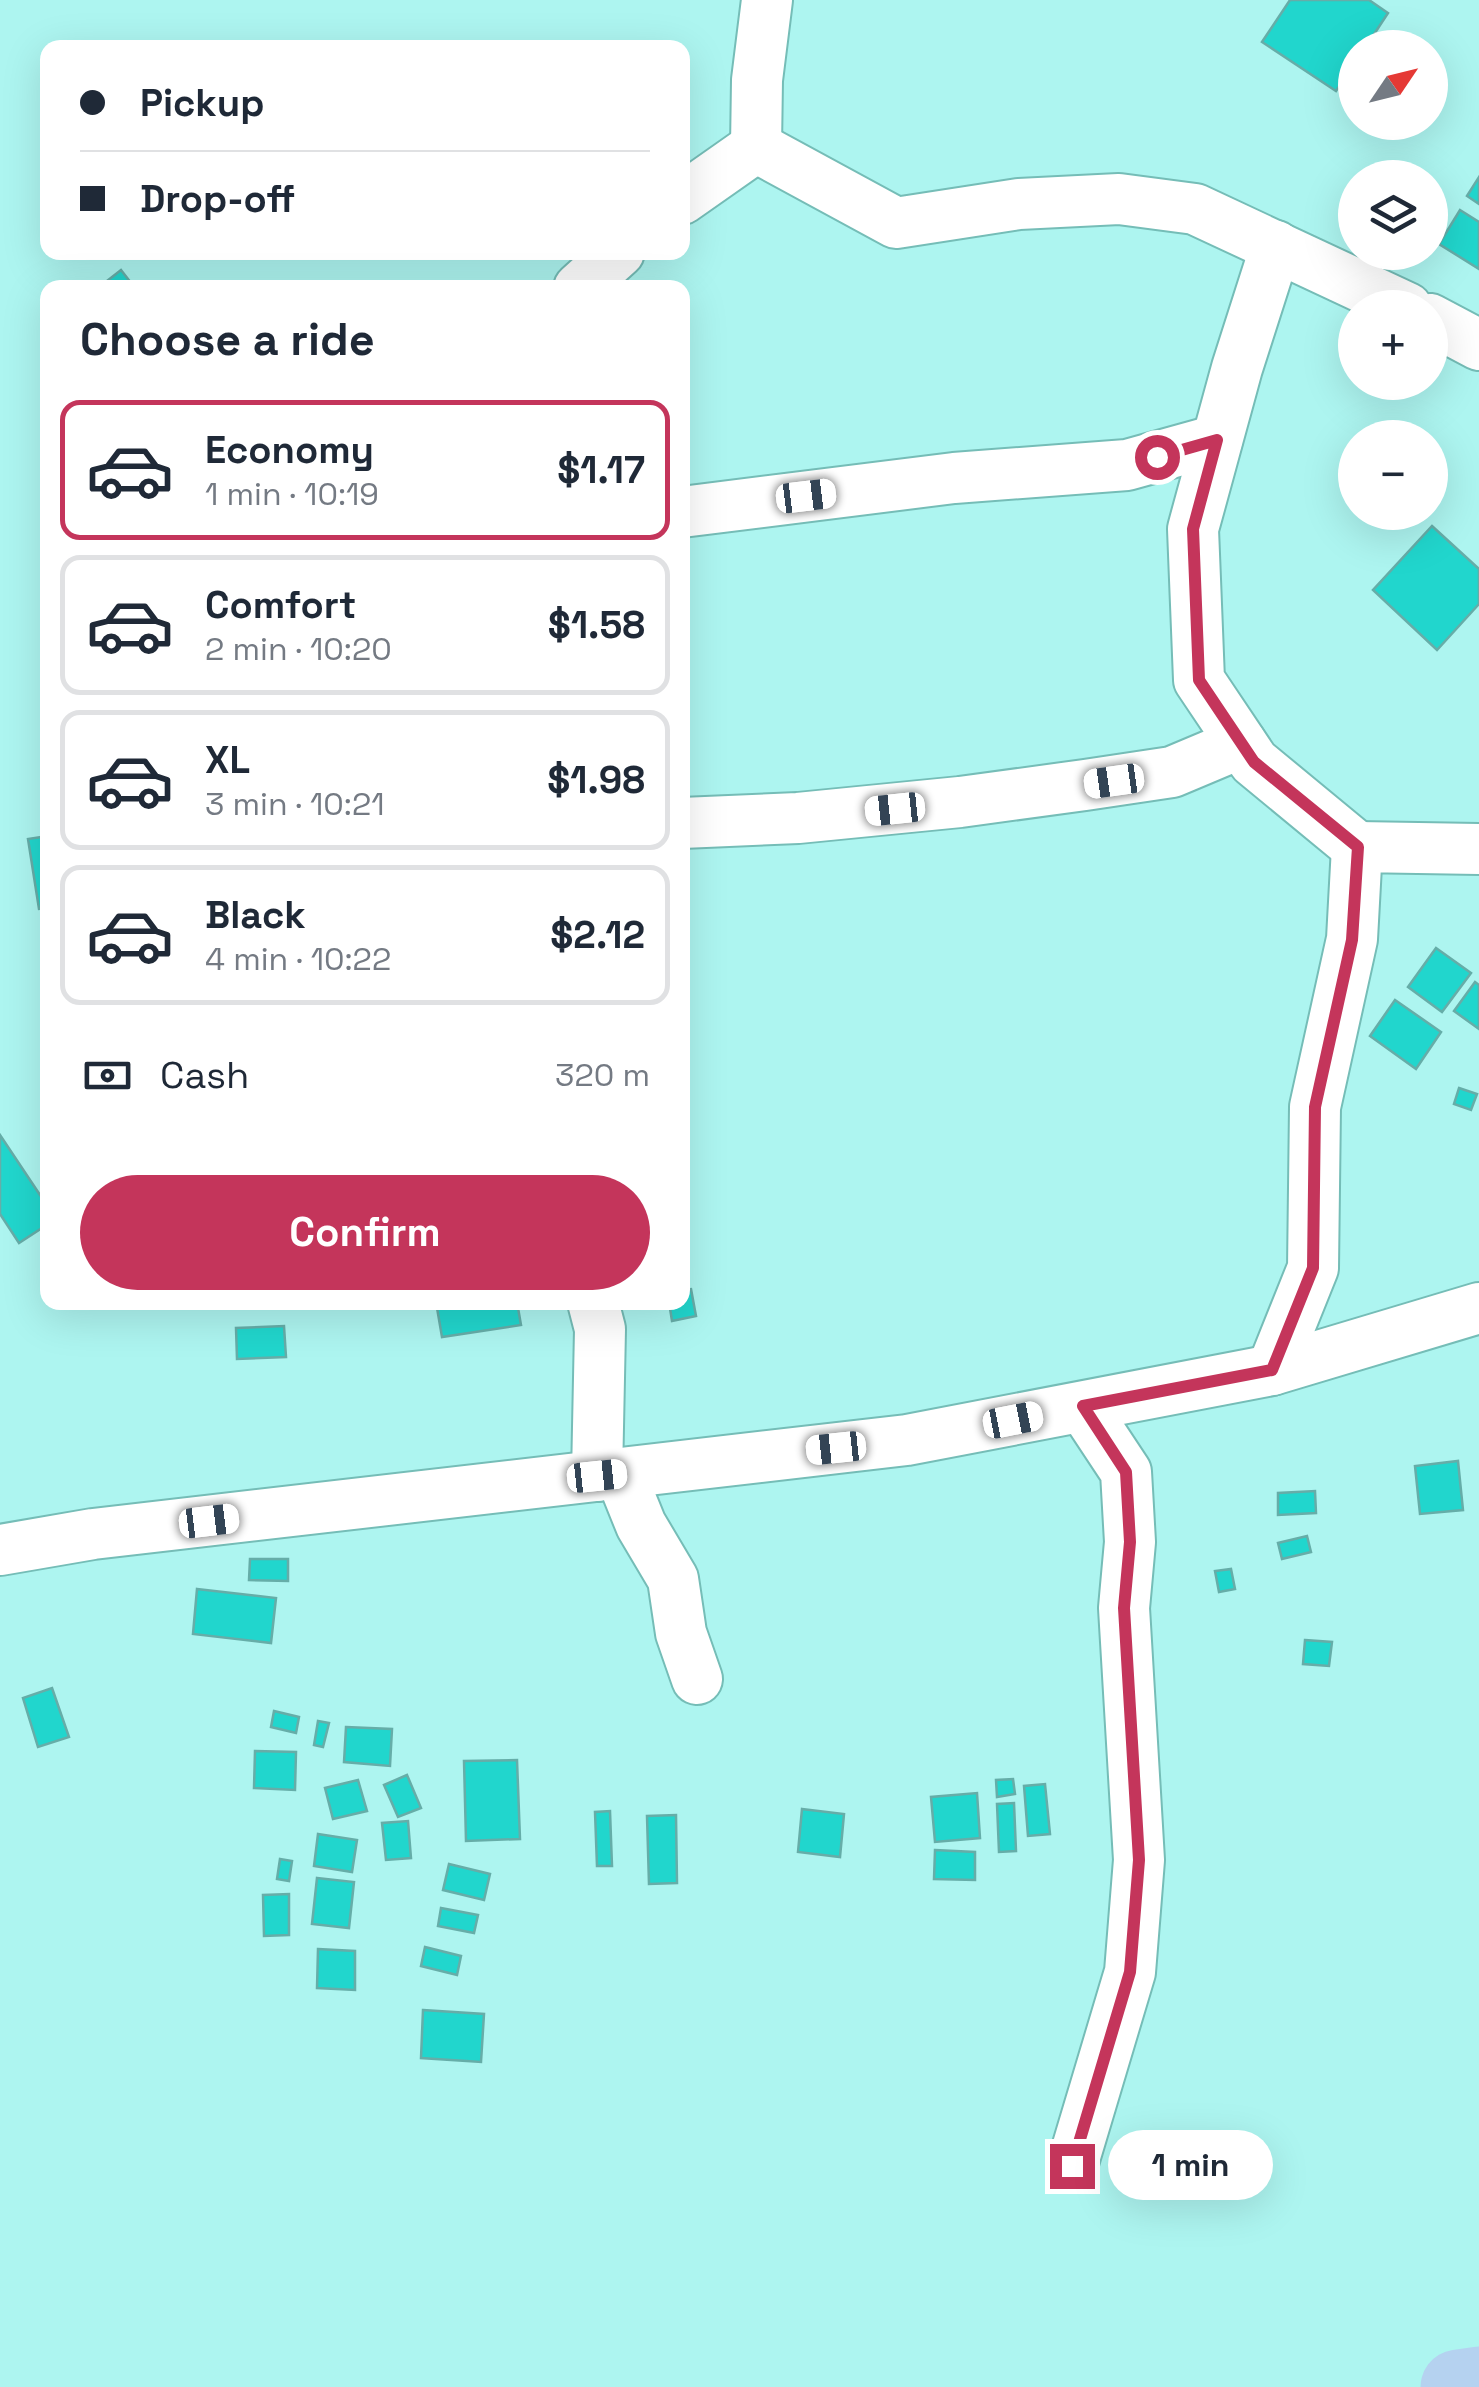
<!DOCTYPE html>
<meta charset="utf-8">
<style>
:root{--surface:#fff;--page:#f2f2f3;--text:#1f2937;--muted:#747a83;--line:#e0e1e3;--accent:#c4355b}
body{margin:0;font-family:"Space Grotesk",sans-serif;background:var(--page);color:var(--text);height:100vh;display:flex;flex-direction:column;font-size:38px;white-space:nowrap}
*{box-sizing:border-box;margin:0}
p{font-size:32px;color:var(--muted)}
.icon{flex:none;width:55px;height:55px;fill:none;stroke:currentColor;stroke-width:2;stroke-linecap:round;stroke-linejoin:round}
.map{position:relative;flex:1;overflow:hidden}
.side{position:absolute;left:40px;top:280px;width:650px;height:1030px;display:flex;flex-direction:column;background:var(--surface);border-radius:20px;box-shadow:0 10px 40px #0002}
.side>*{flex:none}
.hud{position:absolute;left:40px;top:40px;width:650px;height:220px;border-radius:20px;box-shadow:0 10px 40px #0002;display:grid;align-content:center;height:220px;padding:0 40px;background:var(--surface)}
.needle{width:65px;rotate:55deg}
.controls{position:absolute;left:1338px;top:30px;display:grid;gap:20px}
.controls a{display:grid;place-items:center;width:110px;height:110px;border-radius:50%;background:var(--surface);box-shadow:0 10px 40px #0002;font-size:50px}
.end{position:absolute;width:45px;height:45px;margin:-22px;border:12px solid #c4355b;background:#fff;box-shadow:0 0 0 5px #fff}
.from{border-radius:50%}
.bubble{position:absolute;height:70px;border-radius:35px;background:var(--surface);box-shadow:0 10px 40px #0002;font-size:32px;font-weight:600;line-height:70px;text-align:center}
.car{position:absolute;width:30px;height:60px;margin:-30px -15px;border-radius:12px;box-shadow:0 0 8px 2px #0007;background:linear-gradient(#fff 24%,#345 0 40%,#fff 0 76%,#345 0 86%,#fff 0)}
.hud b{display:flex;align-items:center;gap:35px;height:95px;font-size:38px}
.hud b+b{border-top:2px solid var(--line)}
.hud i{width:25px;height:25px;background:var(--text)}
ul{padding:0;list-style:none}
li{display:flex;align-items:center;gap:30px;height:140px;margin:0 20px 15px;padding:0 20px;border:5px solid var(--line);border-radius:20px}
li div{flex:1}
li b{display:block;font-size:38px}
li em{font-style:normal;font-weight:600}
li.selected{border-color:var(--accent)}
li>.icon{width:90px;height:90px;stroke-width:1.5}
h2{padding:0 40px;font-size:45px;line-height:120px}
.pay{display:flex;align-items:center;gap:25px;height:110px;padding:0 40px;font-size:38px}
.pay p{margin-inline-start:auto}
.cta{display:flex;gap:20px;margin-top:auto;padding:20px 40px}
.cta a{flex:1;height:115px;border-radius:60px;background:var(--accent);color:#fff;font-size:40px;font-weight:600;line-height:115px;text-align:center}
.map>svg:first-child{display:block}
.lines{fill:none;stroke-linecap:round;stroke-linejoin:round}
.river{stroke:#b5d2f0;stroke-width:75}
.building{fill:#21d6cd;stroke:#66ada8;stroke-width:2.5}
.minor-casing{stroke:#75bdb7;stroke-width:54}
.minor{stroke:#fff;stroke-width:50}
.route{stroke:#c4355b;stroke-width:12}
</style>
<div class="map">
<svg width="1479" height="2387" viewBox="0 0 1479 2387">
<rect width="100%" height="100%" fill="#adf5f0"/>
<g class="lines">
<polyline class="river" points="1458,2387 1479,2384"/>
</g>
<g class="building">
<polygon points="1290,0 1369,0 1388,13 1365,48 1355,48 1355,63 1336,91 1262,42"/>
<polygon points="1479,177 1479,204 1467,196"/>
<polygon points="1460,210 1479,222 1479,269 1439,244"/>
<polygon points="121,270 135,288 98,288"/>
<polygon points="1432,526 1479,569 1479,604 1437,650 1373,590"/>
<polygon points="48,836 48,908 39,909 28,839"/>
<polygon points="1436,948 1471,973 1442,1012 1408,987"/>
<polygon points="1475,982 1479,985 1479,1029 1454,1011"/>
<polygon points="1395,1000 1441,1032 1416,1069 1370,1036"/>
<polygon points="1459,1088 1477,1094 1471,1110 1454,1104"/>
<polygon points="0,1135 48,1207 48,1224 19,1243 0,1214"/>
<polygon points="691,1289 696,1316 672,1321 669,1302 682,1302 682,1290"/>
<polygon points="436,1302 517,1302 521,1325 442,1337"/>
<polygon points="284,1326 286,1357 237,1359 236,1328"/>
<polygon points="1458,1461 1463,1510 1420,1514 1415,1466"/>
<polygon points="1315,1491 1316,1513 1278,1515 1278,1493"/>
<polygon points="1307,1536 1311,1552 1282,1559 1278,1543"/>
<polygon points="250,1559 288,1559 288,1581 249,1580"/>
<polygon points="1231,1569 1235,1589 1219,1592 1215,1571"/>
<polygon points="197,1589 276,1598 271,1643 193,1634"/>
<polygon points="1305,1640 1332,1642 1329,1666 1303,1664"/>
<polygon points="52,1688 69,1737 38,1747 23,1698"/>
<polygon points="274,1711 299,1717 296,1733 271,1727"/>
<polygon points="318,1721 329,1723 323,1747 314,1745"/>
<polygon points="346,1727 392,1729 390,1766 344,1762"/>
<polygon points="255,1751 296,1752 295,1790 254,1788"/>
<polygon points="517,1760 520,1839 466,1841 464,1761"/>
<polygon points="407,1775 421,1808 398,1817 384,1785"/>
<polygon points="1013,1779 1015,1794 997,1797 996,1780"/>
<polygon points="358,1780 367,1811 333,1819 325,1788"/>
<polygon points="1045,1784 1050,1834 1028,1836 1024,1786"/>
<polygon points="977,1793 980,1838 935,1842 931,1797"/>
<polygon points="1014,1803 1016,1851 999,1852 997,1804"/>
<polygon points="802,1809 844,1814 840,1857 798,1852"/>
<polygon points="610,1811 612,1866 597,1866 595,1812"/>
<polygon points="676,1815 677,1883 649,1884 647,1816"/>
<polygon points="408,1821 411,1858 386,1860 382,1823"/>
<polygon points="318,1834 357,1840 352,1872 314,1866"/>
<polygon points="935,1850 975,1852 975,1880 934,1879"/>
<polygon points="280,1859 292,1861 289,1881 277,1879"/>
<polygon points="449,1864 490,1874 484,1900 443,1890"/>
<polygon points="317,1878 354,1882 349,1928 312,1924"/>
<polygon points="289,1894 289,1935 264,1936 263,1895"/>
<polygon points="441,1908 478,1915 474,1933 438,1926"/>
<polygon points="425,1947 461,1956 457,1975 421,1966"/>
<polygon points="318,1949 355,1951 355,1990 317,1988"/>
<polygon points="423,2010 484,2014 481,2062 421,2058"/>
</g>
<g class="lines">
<defs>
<g id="minor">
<polyline points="756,147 896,223 1019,204 1119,199 1195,209 1407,308"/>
<polyline points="756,147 757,80 767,0"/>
<polyline points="682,199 756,147"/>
<polyline points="1276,246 1237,368 1193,529 1199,680 1254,762 1357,847"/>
<polyline points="579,288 619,252"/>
<polyline points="1430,319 1479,345"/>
<polyline points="682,512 954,478 1127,465 1217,440"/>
<polyline points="682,823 798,818 960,802 1085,785 1172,772 1241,743"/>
<polyline points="593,1302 600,1329 597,1476"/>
<polyline points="1272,1370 1313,1268 1315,1107 1352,939 1357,847 1479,849"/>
<polyline points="620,1473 641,1525 673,1579 681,1633 697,1679"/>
<polyline points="0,1550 93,1534 907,1440 1272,1370 1479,1308"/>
<polyline points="1072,2166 1130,1972 1139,1860 1124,1608 1130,1542 1126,1472 1083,1407"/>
</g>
</defs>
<use href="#minor" class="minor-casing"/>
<use href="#minor" class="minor"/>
</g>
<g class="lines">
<polyline class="route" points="1072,2166 1130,1972 1139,1860 1124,1608 1130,1542 1126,1472 1083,1406 1272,1370 1313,1268 1315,1107 1352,940 1358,847 1254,762 1199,680 1193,529 1217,440 1157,457"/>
</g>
</svg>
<div class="controls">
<a><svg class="needle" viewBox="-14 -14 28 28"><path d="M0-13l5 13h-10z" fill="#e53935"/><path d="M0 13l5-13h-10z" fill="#747a83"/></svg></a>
<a><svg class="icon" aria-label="layers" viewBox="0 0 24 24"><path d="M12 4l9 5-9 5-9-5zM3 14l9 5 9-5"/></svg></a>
<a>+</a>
<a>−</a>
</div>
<i class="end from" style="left:1157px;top:457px"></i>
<i class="end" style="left:1072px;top:2166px"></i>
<div class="bubble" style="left:1108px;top:2130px;width:165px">1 min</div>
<i class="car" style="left:806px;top:496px;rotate:83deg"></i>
<i class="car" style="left:1114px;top:781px;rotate:262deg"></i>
<i class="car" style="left:895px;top:809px;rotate:264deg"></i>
<i class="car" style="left:1013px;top:1420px;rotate:79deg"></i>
<i class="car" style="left:836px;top:1448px;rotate:264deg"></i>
<i class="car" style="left:597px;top:1476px;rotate:84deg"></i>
<i class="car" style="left:209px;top:1521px;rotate:83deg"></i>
<div class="hud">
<b><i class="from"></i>Pickup</b>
<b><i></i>Drop-off</b>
</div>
<section class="side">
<h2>Choose a ride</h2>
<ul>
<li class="selected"><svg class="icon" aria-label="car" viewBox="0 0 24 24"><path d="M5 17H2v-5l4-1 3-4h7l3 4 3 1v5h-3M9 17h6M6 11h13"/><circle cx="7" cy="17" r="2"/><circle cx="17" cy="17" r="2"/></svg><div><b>Economy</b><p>1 min · 10:19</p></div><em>$1.17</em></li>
<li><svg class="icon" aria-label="car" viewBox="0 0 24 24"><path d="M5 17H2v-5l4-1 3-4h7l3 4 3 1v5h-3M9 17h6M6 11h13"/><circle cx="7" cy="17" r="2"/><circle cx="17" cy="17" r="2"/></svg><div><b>Comfort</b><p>2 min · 10:20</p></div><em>$1.58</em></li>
<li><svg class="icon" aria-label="car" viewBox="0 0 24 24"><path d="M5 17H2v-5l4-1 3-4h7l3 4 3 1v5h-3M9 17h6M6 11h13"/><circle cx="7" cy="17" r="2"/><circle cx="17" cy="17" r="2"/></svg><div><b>XL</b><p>3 min · 10:21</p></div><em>$1.98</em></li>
<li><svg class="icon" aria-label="car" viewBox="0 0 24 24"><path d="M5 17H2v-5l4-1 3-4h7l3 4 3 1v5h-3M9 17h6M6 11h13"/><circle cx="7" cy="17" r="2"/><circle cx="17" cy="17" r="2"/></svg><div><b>Black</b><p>4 min · 10:22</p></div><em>$2.12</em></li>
</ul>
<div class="pay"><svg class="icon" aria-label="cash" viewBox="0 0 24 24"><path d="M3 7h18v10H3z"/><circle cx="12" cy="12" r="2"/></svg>Cash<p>320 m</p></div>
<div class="cta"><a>Confirm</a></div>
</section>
</div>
